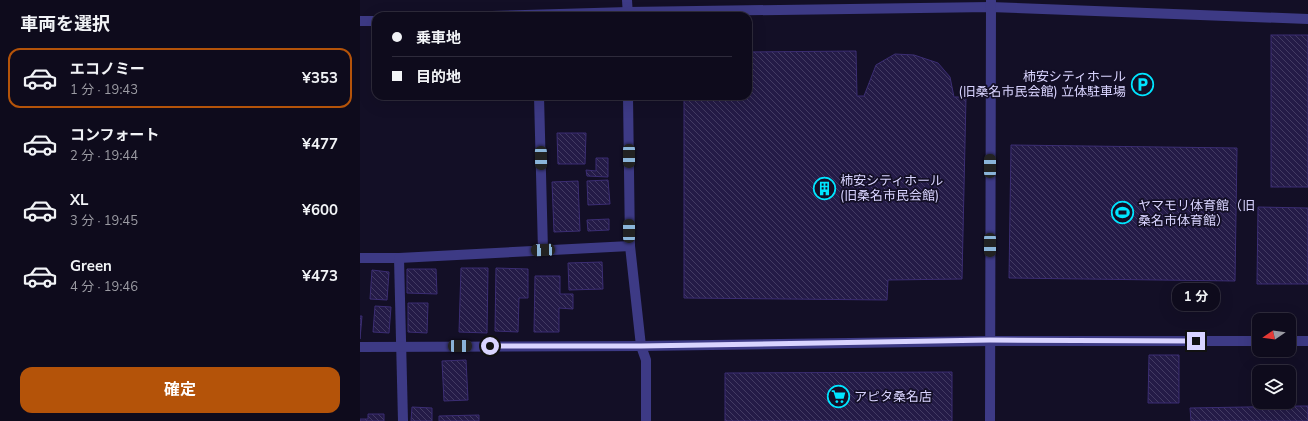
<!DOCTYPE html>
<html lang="ja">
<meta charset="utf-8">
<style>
:root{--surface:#0e0b1c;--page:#1c1929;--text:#f1f3f6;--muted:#9b9ba3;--line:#2e2b3b;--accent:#b45309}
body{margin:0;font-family:"Nunito Sans","Noto Sans JP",sans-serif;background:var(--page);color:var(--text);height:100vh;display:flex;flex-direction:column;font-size:15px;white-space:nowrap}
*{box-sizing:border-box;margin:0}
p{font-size:13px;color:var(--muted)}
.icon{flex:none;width:22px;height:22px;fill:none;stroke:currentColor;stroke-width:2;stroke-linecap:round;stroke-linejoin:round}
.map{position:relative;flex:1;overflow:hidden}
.panel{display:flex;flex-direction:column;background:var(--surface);width:360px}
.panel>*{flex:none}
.hud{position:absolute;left:12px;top:12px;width:380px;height:88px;border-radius:12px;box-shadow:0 4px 16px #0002,0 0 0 1px var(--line);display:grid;align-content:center;height:88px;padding:0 20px;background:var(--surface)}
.needle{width:26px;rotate:257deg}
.fabs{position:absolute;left:892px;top:313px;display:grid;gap:8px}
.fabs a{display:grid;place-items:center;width:44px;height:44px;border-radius:8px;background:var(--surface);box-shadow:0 4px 16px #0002,0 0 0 1px var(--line);font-size:20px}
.end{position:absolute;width:18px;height:18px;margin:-9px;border:5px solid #d9d4ff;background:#111;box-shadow:0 0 0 2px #111}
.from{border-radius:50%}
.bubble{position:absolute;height:28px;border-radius:12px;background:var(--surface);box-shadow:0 4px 16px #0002,0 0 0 1px var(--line);font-size:13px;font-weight:700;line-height:28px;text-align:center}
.car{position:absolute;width:12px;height:24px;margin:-12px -6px;border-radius:5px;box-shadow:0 0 3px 1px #0007;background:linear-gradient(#222 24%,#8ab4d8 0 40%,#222 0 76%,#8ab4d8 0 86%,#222 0)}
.hud b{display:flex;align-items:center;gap:14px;height:38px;font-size:15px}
.hud b+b{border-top:1px solid var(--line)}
.hud i{width:10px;height:10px;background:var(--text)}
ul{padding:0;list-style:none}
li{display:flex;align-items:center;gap:12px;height:60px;margin:0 8px 6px;padding:0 12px;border:2px solid transparent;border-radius:12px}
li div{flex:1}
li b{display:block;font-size:15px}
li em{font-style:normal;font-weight:700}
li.current{border-color:var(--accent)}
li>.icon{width:36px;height:36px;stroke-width:1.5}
h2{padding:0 20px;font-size:18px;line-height:48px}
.button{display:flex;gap:8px;margin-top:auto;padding:8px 20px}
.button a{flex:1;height:46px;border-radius:12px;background:var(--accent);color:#fff;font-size:16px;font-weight:700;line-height:46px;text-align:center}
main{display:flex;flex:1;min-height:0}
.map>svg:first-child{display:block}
.building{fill:url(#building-back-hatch);stroke:#3b2d73}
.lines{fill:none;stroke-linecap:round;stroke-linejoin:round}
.minor{stroke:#3d3a85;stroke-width:10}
.route{stroke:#d9d4ff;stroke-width:5}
.labels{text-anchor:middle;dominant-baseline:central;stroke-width:3.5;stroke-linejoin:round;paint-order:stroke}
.poi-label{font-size:13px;fill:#d9d4ff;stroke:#130f26;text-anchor:start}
</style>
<main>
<section class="panel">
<h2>車両を選択</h2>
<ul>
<li class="current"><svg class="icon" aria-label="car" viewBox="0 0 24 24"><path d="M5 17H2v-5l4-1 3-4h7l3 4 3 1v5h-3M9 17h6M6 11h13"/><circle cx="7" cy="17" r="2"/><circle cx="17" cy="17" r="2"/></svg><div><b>エコノミー</b><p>1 分 · 19:43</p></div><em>¥353</em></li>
<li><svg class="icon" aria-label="car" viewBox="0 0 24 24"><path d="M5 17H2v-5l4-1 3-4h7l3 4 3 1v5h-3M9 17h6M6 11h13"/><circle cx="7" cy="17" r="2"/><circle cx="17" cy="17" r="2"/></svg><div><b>コンフォート</b><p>2 分 · 19:44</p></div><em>¥477</em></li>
<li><svg class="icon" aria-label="car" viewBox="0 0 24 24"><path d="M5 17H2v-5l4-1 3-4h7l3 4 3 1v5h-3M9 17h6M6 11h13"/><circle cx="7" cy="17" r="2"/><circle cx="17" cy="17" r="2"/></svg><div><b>XL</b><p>3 分 · 19:45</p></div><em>¥600</em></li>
<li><svg class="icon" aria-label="car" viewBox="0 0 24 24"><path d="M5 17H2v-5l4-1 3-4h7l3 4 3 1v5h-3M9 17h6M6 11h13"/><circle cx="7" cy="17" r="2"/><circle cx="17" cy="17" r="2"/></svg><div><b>Green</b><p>4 分 · 19:46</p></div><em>¥473</em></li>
</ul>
<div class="button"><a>確定</a></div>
</section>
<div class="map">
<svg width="948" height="421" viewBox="0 0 948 421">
<defs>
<pattern id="building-back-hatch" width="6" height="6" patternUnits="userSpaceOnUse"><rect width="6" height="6" fill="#241b47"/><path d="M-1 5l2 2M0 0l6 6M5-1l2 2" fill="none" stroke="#433b63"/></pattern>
</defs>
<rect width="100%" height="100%" fill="#130f26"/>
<g class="building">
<rect x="911" y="35" width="37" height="152"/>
<polygon points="496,51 497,96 504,96 516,65 535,54 554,55 578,63 590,77 594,97 606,97 602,279 528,280 527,300 324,298 324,96 388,96 388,52"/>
<polygon points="197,133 226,133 225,164 198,164"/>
<polygon points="651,145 877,148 875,281 649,278"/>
<polygon points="236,158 248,158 248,177 227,176 226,170 236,171"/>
<polygon points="248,180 250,204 228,205 227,181"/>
<polygon points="218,181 220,231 194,232 192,182"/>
<polygon points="898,207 948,208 948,284 897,284"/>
<polygon points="249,219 249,230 228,231 227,220"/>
<polygon points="242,262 243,289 209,290 208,263"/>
<polygon points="101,268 128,268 127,333 99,332"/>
<polygon points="136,268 168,269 168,298 159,298 158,332 135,331"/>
<polygon points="47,269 76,269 77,294 47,293"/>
<polygon points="12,270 29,272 27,300 10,299"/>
<polygon points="175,276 200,276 200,294 213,294 213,309 199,308 199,332 174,332"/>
<polygon points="48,303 68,303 67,333 48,332"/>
<polygon points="15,306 31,307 29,333 13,332"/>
<polygon points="0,316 2,316 0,339"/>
<polygon points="789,355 819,355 819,403 788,403"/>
<polygon points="106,360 108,400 84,401 82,361"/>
<polygon points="592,372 592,421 365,421 365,373"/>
<polygon points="942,406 948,406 948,421 831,421 830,408"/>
<polygon points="52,407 72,408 72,421 51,421"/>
<polygon points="8,414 24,414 24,421 0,421 0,419 8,419"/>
<polygon points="119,415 119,421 79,421 79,416"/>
</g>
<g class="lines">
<g class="minor">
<polyline points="267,0 268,16"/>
<polyline points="132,16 268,12 630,7 948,19"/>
<polyline points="0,21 16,21"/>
<polyline points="179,96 183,251"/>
<polyline points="268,96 270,246 281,346 286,360 286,421"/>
<polyline points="0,258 39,258 270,246"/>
<polyline points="39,258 43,421"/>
<polyline points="929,341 948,341"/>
<polyline points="0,347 281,346 630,341 899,341"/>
<polyline points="630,421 631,1"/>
</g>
</g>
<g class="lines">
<polyline class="route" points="130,346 281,346 630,340 836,341"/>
</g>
<defs>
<symbol id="parking-ring" viewBox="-11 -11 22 22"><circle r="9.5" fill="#130f26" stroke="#00e5ff" stroke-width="1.5"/><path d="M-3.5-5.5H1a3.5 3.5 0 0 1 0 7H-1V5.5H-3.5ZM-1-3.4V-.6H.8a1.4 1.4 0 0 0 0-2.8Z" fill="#00e5ff"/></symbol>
<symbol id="building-ring" viewBox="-11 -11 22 22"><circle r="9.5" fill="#130f26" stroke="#00e5ff" stroke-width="1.5"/><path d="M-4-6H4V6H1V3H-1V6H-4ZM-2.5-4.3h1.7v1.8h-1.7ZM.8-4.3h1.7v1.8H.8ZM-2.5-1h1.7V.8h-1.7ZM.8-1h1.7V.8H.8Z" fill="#00e5ff"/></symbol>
<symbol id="stadium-ring" viewBox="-11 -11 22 22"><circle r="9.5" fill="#130f26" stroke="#00e5ff" stroke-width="1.5"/><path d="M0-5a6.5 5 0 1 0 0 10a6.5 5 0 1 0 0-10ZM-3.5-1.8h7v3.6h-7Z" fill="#00e5ff"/></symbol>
<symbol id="supermarket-ring" viewBox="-11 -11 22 22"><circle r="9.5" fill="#130f26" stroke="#00e5ff" stroke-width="1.5"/><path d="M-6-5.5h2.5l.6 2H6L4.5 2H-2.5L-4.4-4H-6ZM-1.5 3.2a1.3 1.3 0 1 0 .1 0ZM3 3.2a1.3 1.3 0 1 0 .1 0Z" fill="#00e5ff"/></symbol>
</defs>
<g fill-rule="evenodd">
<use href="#parking-ring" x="770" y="72" width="25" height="25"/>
<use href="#building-ring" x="452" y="176" width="25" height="25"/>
<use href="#stadium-ring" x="750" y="200" width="25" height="25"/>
<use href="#supermarket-ring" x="466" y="384" width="25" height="25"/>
</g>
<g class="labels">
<g class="poi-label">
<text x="766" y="77" text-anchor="end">柿安シティホール<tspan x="766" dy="15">(旧桑名市民会館) 立体駐車場</tspan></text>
<text x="480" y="181">柿安シティホール<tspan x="480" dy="15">(旧桑名市民会館)</tspan></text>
<text x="778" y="206">ヤマモリ体育館（旧<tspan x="778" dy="15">桑名市体育館）</tspan></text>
<text x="494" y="397">アピタ桑名店</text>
</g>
</g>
</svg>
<div class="fabs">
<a><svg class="needle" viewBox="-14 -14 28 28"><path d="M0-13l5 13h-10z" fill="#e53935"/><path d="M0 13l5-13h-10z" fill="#9b9ba3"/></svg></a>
<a><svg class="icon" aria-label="layers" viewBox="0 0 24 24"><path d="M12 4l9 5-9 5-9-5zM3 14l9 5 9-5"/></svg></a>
</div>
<i class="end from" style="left:130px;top:346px"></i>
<i class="end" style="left:836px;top:341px"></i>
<div class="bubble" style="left:812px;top:283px;width:48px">1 分</div>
<i class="car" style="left:269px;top:156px;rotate:180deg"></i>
<i class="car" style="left:181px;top:158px;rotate:179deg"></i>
<i class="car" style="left:630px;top:166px;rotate:0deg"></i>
<i class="car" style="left:269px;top:231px;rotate:0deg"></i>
<i class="car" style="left:630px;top:245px;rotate:180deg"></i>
<i class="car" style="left:183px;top:250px;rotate:267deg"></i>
<i class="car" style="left:100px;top:346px;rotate:90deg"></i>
<div class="hud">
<b><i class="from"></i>乗車地</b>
<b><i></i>目的地</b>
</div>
</div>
</main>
